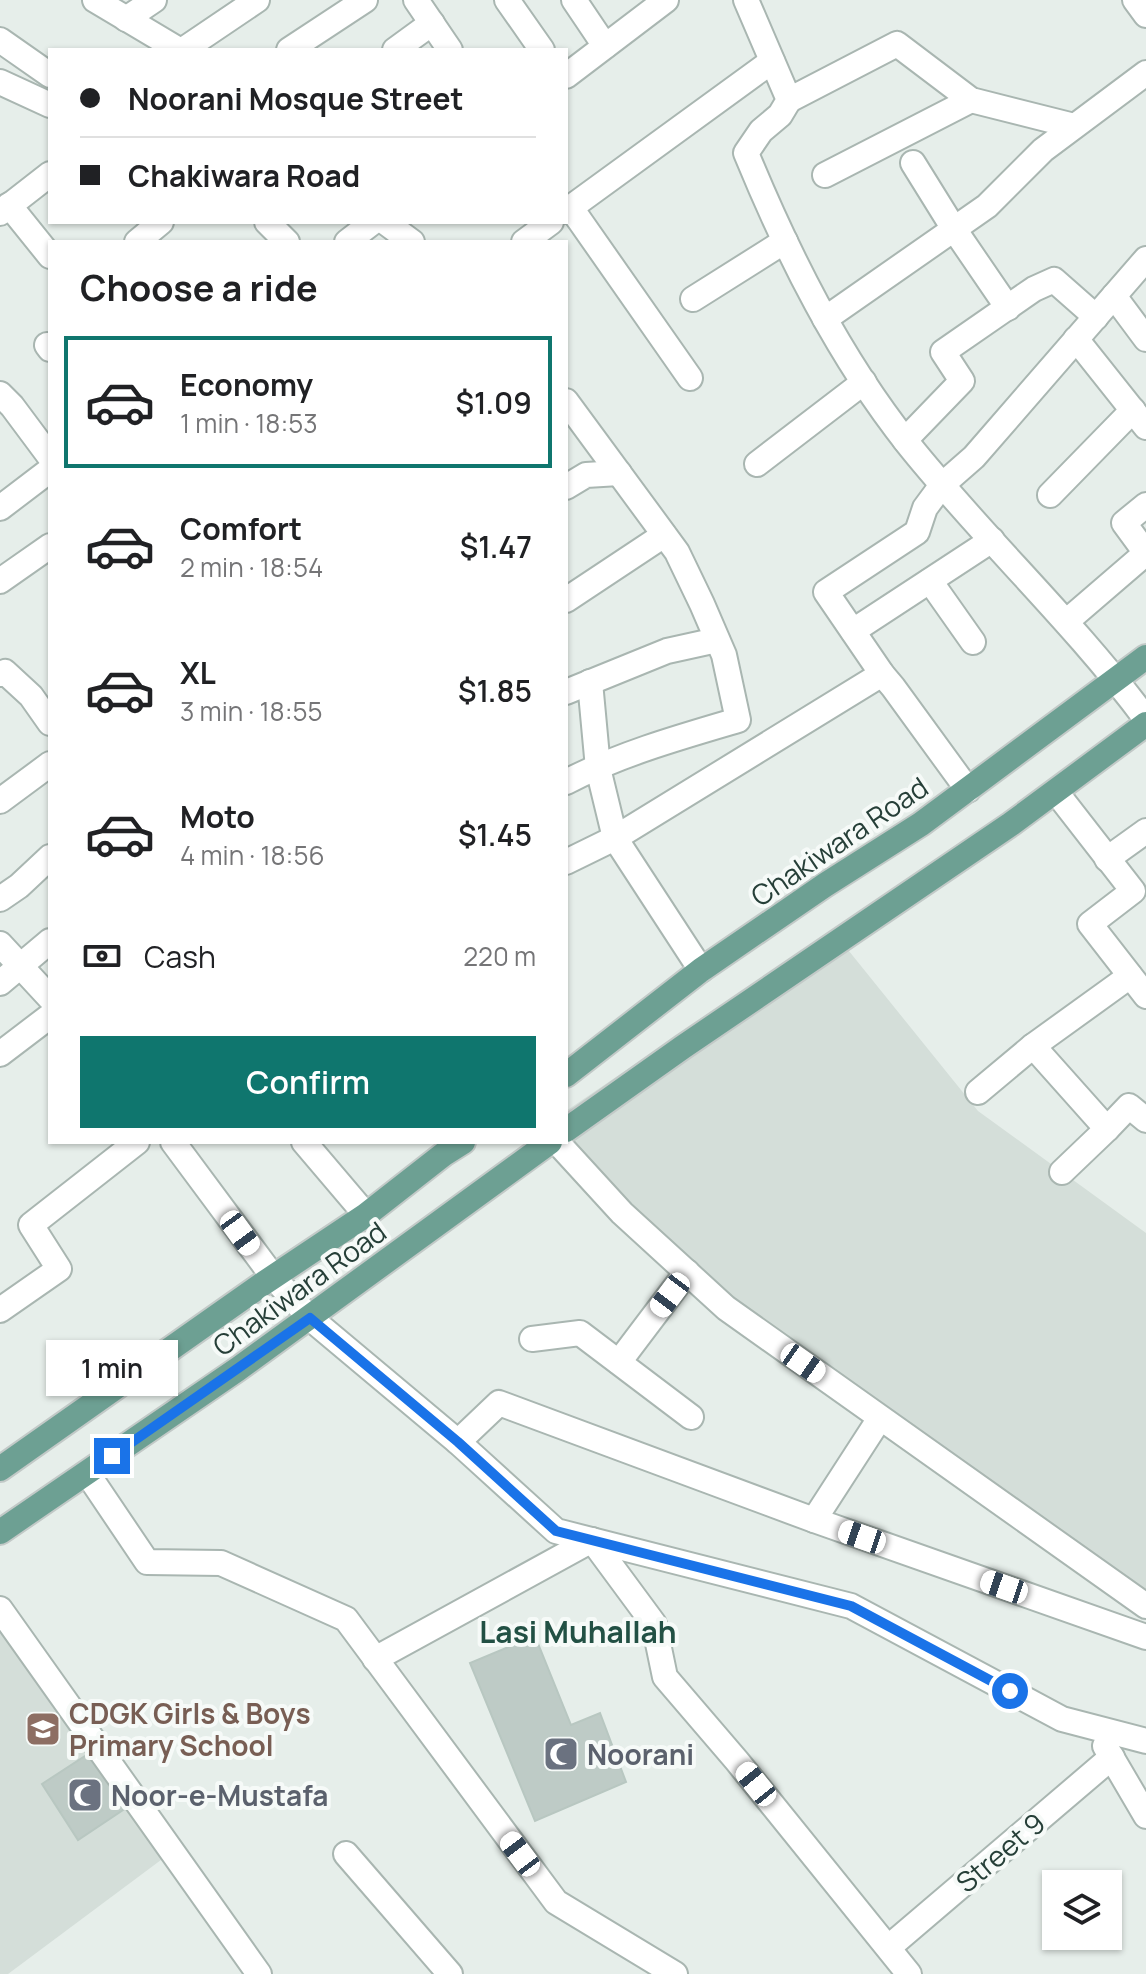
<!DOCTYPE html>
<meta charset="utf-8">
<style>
:root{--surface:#fff;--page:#f6f6f6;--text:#202124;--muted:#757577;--line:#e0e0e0;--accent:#0f766e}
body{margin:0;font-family:Manrope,sans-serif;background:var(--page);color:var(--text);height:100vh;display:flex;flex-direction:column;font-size:30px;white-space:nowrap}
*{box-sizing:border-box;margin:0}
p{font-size:26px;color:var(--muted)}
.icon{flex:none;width:44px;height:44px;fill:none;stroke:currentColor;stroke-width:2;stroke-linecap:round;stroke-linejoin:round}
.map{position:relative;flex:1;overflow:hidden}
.sheet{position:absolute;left:48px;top:240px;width:520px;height:904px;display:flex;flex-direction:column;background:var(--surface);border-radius:0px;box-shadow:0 2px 6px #0004}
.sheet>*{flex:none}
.top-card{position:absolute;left:48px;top:48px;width:520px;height:176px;border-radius:0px;box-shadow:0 2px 6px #0004;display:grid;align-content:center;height:176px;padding:0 32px;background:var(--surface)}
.controls{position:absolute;left:1042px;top:1870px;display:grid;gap:16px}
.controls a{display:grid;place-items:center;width:80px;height:80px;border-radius:0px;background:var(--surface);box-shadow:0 2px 6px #0004;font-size:40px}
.end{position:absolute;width:36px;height:36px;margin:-18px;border:10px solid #1a73e8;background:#fff;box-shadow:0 0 0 4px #fff}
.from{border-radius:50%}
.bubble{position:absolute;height:56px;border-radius:0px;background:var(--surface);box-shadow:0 2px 6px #0004;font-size:26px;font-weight:600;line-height:56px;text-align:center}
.car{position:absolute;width:24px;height:48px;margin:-24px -12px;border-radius:10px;box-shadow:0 0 6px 2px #0007;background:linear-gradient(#fff 24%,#345 0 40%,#fff 0 76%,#345 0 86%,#fff 0)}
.top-card b{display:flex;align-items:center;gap:28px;height:76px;font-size:30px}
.top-card b+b{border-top:2px solid var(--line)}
.top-card i{width:20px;height:20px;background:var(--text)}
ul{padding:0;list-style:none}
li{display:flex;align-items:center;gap:24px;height:132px;margin:0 16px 12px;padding:0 16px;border:4px solid transparent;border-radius:0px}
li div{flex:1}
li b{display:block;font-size:30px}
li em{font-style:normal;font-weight:600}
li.selected{border-color:var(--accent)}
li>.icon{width:72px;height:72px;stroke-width:1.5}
h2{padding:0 32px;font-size:36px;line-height:96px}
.pay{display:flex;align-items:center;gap:20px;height:88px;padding:0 32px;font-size:30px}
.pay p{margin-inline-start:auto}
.button{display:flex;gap:16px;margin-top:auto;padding:16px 32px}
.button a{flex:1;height:92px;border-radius:0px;background:var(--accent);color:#fff;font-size:32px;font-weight:600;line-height:92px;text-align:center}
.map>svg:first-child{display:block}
.built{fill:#d4ded9}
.building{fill:#becbc6;stroke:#b8c7c1;stroke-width:2}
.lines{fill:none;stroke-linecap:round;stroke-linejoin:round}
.minor-casing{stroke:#a9b6b1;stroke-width:28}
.major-casing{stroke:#c2c9c7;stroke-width:28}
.minor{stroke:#fff;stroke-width:24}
.major{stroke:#6da093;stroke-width:24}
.route{stroke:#1a73e8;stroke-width:10}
.labels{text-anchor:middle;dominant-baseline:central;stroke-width:8;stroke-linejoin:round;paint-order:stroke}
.street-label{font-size:28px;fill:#263f38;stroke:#f6faf8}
.education-label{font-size:28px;font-weight:bold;fill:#785e54;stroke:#f6faf8;text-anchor:start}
.worship-label{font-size:28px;font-weight:bold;fill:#5b616d;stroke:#f6faf8;text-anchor:start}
.neighbourhood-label{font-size:30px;font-weight:bold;fill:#225044;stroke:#f6faf8}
</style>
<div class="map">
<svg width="1146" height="1974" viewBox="0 0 1146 1974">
<rect width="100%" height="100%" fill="#e6eeea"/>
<g class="built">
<polygon points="832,930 978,1111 1146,1233 1146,1606 726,1308 566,1142 566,1111"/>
<polygon points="0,1606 173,1851 8,1974 0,1974"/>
</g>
<g class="building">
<polygon points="535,1636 571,1725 600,1713 626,1782 535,1821 470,1663"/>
<polygon points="91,1752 129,1806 78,1840 42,1784"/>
</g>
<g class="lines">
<defs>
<g id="minor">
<polyline points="95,0 179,50"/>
<polyline points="416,0 450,50"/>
<polyline points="507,0 542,50"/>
<polyline points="574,0 605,46"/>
<path d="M746 0 789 100 780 115 761 131 746 153C788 255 839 357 908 444 984 539 1073 621 1146 719"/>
<polyline points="1135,0 1146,15"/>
<polyline points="126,19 154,0"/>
<polyline points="0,40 50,75"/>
<polyline points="183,50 257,0"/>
<polyline points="289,50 365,0"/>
<polyline points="395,50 432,23"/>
<polyline points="566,76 666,0"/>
<polyline points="0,82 50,105"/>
<polyline points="789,100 897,44 971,100 1074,126"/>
<polyline points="913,163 954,229 1008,308"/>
<polyline points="825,175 971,100"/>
<polyline points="9,205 50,256"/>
<polyline points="571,208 690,378"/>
<polyline points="566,211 772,61"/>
<polyline points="0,213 50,174"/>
<polyline points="267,222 287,242"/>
<polyline points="385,222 412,242"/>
<polyline points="137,242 161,222"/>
<polyline points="347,242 373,222"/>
<polyline points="524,242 551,222"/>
<polyline points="1114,296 1146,339"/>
<polyline points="693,299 785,241"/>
<polyline points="825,319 987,206 1043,150 1146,73"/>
<polyline points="1076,339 1146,427"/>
<polyline points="47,345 50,349"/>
<polyline points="0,394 12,406 50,457"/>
<path d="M566 401 677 552 702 604 724 655 738 720C680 737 620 754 566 782"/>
<polyline points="905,440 962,381 943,352 1034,289 1054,280 1096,317"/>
<polyline points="757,464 864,382"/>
<polyline points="566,487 586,475 619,473"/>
<polyline points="1050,495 1133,410"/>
<polyline points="0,508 50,470"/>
<polyline points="0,581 50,546"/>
<polyline points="930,581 973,642"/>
<polyline points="566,600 664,535"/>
<polyline points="1067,621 1146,553 1124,523 1146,505"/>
<polyline points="853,631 992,540"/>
<polyline points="0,674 5,672 31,696 50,723"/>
<polyline points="590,682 598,768 615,838 701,970"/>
<polyline points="566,692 667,651 717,640"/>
<polyline points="968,790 893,687 882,674 826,592 917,532 925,508 942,485 974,457 1146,259"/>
<polyline points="1056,792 1133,891 1090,924 1146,996"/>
<polyline points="0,801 50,764"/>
<polyline points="1107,859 1146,831"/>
<polyline points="566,862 615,838 882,674"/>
<polyline points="0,899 19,886 50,857"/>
<polyline points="0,944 50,998"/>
<polyline points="0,983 50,941"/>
<polyline points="1033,1046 1107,1129 1129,1106 1146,1120"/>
<polyline points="0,1054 50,1016"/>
<polyline points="978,1092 1033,1046 1130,976"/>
<polyline points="173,1142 274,1278 310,1318 458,1442 556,1531 851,1606 1062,1719 1146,1741"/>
<polyline points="304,1142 366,1215"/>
<polyline points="557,1142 622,1213 726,1308 1146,1606"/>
<polyline points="1062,1172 1107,1129"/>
<polyline points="0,1310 59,1269 31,1225 137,1142"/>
<polyline points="532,1339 580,1333 691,1417"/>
<polyline points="619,1362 687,1272"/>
<polyline points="458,1442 499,1403 814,1520 1146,1637"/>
<polyline points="87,1473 147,1562 221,1563 346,1619 556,1902 675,1974"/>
<polyline points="814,1520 880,1418"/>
<polyline points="0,1609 259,1974"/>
<polyline points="375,1659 592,1540 654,1624 665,1677 737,1761 909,1974"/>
<polyline points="1105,1746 1146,1816"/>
<polyline points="346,1854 450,1974"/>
<polyline points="889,1947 1112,1757"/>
</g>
<g id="major">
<polyline points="566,1075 701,970 825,885 921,824 1146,657"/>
<polyline points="566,1130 683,1047 1011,824 1146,724"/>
<polyline points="0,1469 264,1283 366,1215 444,1154 463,1142"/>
<polyline points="0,1532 238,1369 550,1142"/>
</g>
</defs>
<use href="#minor" class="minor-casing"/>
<use href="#major" class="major-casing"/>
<use href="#minor" class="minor"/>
<use href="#major" class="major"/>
</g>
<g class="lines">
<polyline class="route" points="112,1456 310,1318 458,1442 556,1531 851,1606 1010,1691"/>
</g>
<defs>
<symbol id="school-square" viewBox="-11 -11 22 22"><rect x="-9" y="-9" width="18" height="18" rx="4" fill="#8d6e63" stroke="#f6faf8"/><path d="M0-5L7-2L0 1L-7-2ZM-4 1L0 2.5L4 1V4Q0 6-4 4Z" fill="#fff"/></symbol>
<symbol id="mosque-square" viewBox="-11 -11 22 22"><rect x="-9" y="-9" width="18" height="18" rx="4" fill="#6b7280" stroke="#f6faf8"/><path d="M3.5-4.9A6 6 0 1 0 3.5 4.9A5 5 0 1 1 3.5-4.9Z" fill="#fff"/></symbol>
</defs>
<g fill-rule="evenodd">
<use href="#school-square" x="23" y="1709" width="40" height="40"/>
<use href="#mosque-square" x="541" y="1734" width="40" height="40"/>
<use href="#mosque-square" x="65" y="1775" width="40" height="40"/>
</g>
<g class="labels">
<g class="street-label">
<text transform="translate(839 841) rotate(-34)">Chakiwara Road</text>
<text transform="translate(299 1288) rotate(-36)">Chakiwara Road</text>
<text transform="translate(1000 1852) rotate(-40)">Street 9</text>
</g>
<g class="education-label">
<text x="69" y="1713">CDGK Girls &amp; Boys<tspan x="69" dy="32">Primary School</tspan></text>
</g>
<g class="worship-label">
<text x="587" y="1754">Noorani</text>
<text x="111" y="1795">Noor-e-Mustafa</text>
</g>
<g class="neighbourhood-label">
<text x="578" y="1631">Lasi Muhallah</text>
</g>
</g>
</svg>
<div class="controls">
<a><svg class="icon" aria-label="layers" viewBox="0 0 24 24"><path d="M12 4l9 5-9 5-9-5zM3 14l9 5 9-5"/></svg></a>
</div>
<i class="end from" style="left:1010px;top:1691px"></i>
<i class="end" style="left:112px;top:1456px"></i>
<div class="bubble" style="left:46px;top:1340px;width:132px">1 min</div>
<i class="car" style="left:240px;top:1233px;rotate:144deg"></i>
<i class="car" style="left:670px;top:1295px;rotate:217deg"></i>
<i class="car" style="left:803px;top:1363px;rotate:125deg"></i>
<i class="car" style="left:862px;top:1537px;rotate:289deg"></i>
<i class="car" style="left:1004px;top:1587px;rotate:289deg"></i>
<i class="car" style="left:756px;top:1784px;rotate:321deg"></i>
<i class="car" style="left:520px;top:1854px;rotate:323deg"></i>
<div class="top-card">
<b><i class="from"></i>Noorani Mosque Street</b>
<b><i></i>Chakiwara Road</b>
</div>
<section class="sheet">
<h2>Choose a ride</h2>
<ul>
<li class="selected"><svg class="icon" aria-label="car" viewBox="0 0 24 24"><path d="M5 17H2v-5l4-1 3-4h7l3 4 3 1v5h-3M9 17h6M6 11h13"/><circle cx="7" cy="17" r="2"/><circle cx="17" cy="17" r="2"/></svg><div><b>Economy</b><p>1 min · 18:53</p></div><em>$1.09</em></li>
<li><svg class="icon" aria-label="car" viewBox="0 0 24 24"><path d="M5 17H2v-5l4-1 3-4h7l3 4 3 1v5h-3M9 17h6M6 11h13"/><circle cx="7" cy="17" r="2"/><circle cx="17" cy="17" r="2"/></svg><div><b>Comfort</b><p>2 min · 18:54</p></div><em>$1.47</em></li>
<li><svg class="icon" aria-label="car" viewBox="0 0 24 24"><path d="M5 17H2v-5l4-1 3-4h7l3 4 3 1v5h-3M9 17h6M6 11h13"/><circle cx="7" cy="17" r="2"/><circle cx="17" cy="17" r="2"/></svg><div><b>XL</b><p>3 min · 18:55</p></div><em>$1.85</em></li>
<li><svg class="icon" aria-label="car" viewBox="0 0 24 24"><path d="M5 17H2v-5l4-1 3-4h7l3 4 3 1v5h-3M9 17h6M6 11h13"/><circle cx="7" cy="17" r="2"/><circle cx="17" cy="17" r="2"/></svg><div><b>Moto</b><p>4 min · 18:56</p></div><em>$1.45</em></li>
</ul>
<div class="pay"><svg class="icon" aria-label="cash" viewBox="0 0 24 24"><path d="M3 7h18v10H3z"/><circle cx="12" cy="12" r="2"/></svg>Cash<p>220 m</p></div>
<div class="button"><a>Confirm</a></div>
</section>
</div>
